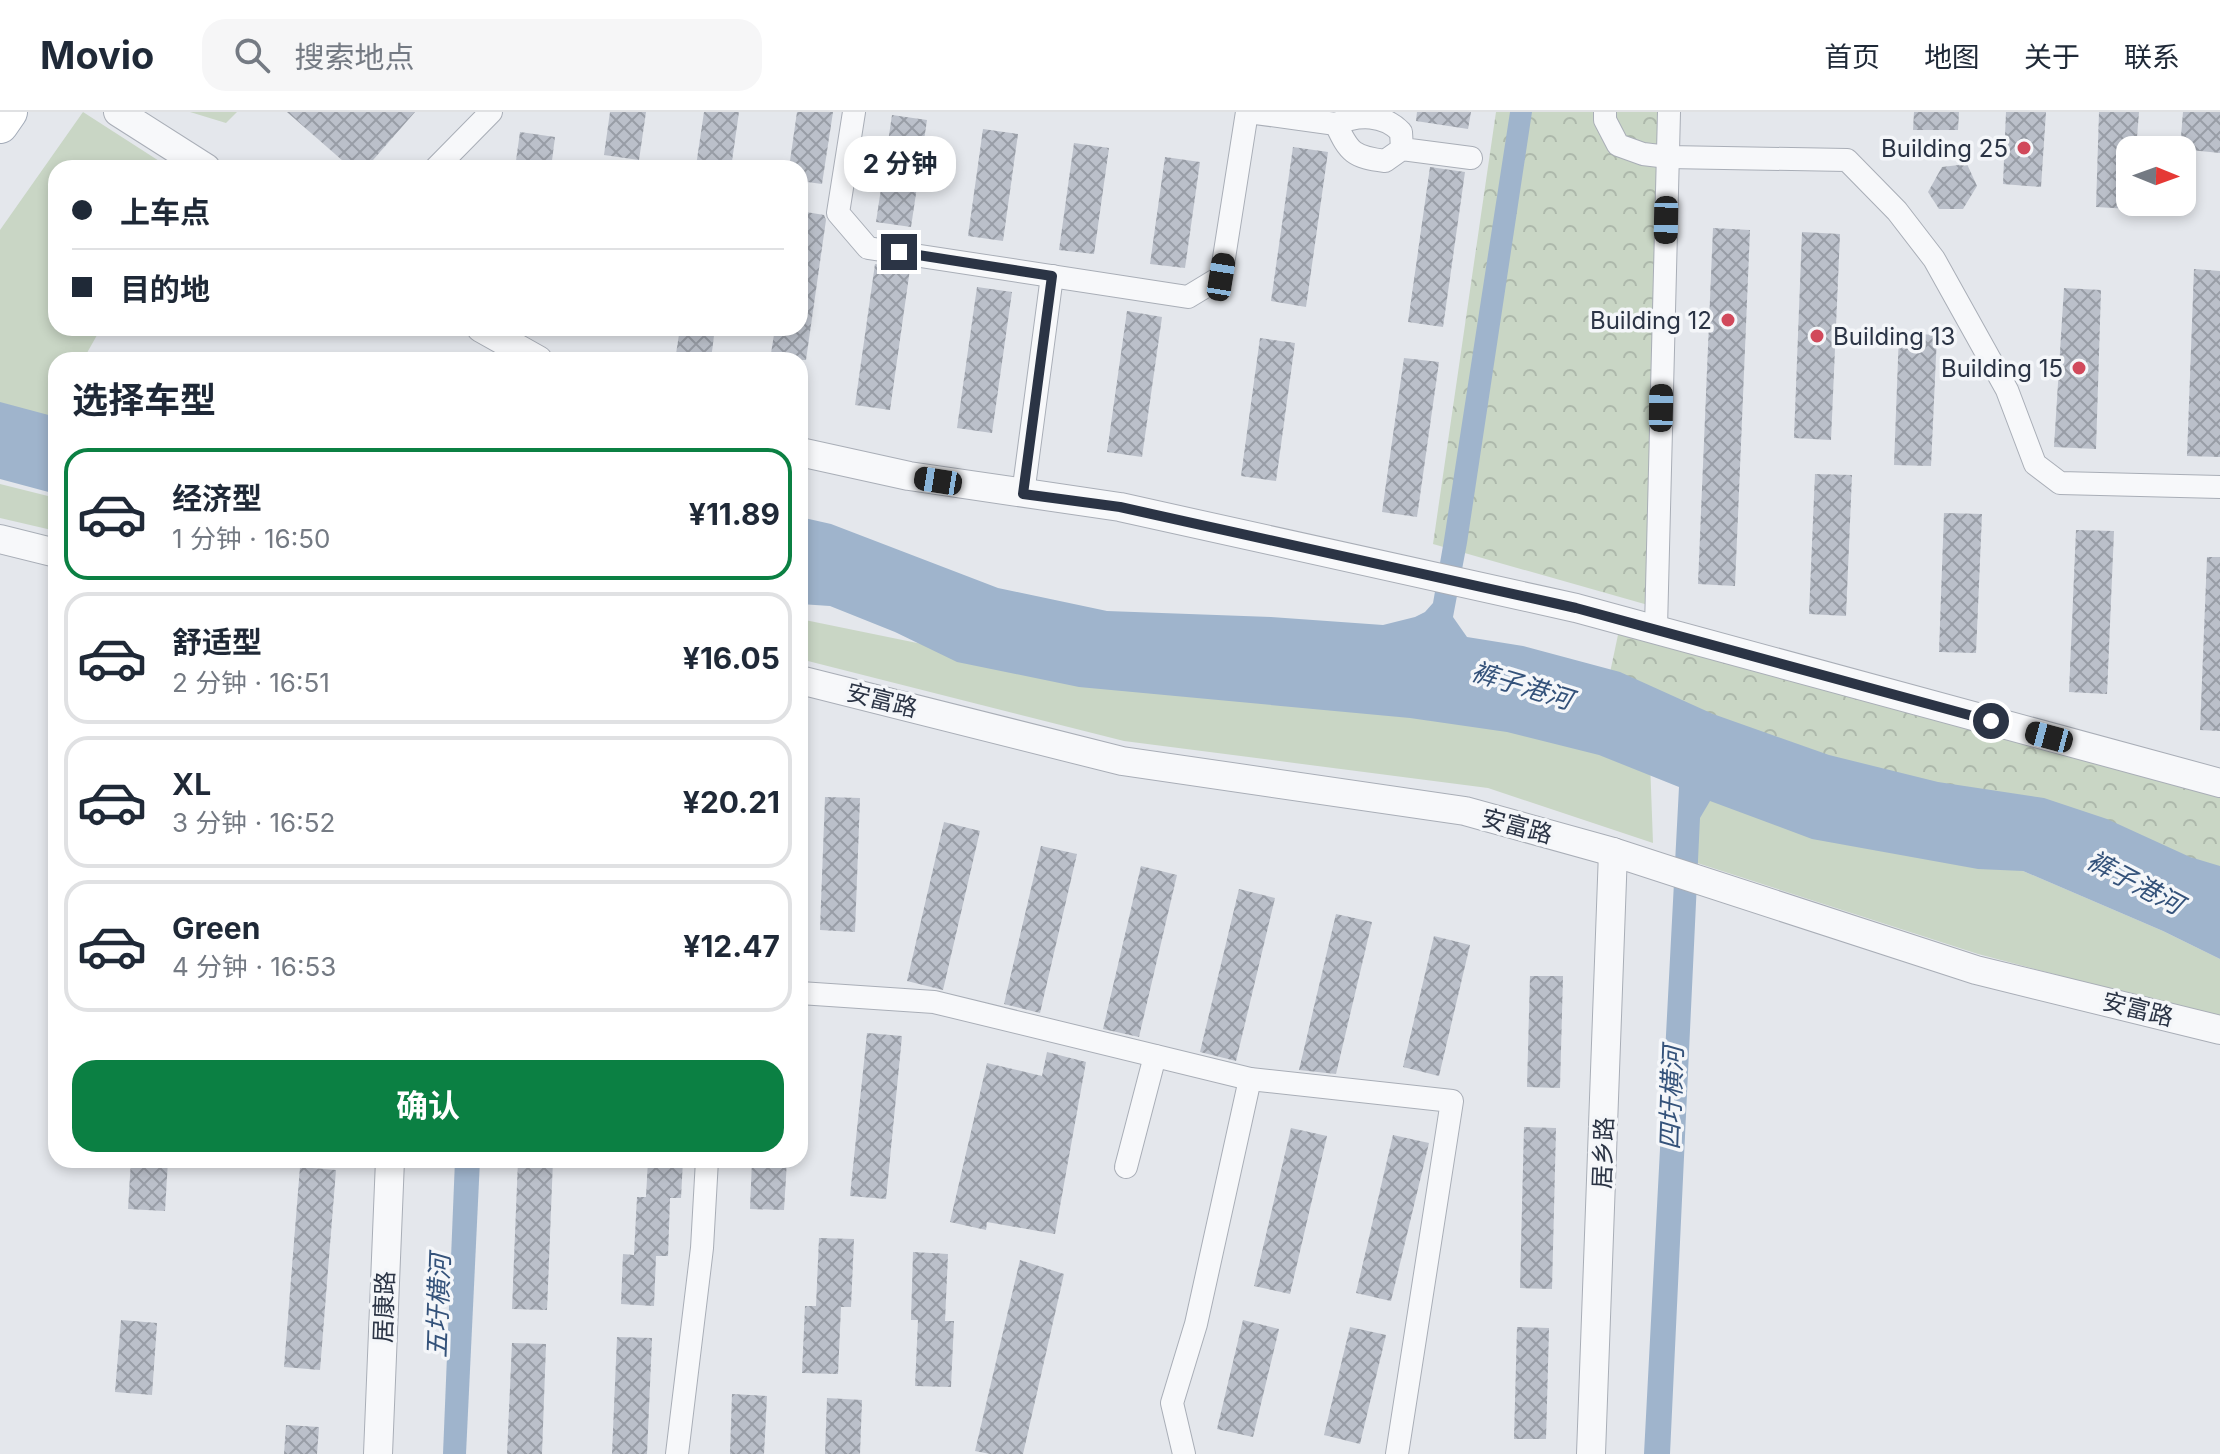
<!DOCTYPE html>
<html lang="zh">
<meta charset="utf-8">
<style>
:root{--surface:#fff;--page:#f6f6f7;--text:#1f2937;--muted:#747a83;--line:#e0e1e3;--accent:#0b8043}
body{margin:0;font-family:Inter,"Noto Sans SC",sans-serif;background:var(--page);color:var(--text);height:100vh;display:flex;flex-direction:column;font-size:30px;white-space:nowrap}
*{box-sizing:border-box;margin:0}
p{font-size:26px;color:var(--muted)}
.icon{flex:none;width:44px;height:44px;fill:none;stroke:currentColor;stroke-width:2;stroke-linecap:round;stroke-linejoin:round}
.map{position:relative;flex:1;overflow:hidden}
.drawer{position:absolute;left:48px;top:240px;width:760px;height:816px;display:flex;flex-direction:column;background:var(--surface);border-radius:24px;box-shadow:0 4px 12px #0003}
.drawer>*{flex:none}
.banner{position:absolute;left:48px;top:48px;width:760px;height:176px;border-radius:24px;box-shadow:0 4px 12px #0003;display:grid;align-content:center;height:176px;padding:0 24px;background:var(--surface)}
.needle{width:52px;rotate:91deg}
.tools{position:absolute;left:2116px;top:24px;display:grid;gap:16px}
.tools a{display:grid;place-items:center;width:80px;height:80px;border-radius:16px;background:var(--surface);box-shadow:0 4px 12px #0003;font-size:40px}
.end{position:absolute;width:36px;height:36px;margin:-18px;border:10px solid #2b3445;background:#fff;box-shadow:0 0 0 4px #fff}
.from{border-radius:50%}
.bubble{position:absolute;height:56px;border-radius:24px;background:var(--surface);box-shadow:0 4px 12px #0003;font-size:26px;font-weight:700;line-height:56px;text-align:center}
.car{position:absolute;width:24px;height:48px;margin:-24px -12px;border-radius:10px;box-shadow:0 0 6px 2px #0007;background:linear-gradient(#222 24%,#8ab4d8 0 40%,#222 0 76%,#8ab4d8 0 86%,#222 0)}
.banner b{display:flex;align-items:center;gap:28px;height:76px;font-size:30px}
.banner b+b{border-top:2px solid var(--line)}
.banner i{width:20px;height:20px;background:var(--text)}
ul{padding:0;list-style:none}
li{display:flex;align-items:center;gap:24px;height:132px;margin:0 16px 12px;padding:0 8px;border:4px solid var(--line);border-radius:24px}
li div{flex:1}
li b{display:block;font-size:30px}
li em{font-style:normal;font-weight:700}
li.current{border-color:var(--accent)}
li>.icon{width:72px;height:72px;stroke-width:1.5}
h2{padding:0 24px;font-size:36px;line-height:96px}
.primary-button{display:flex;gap:16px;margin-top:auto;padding:16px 24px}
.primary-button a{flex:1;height:92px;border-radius:24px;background:var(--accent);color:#fff;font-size:32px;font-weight:700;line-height:92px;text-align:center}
header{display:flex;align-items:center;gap:48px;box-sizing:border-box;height:112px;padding:0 40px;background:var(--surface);border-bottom:2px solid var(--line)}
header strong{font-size:38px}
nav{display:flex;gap:44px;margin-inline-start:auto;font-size:28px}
.search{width:560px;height:72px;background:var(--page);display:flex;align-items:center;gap:20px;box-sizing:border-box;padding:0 28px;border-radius:24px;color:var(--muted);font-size:30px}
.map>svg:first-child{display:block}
.grass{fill:#c9d6c5}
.forest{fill:url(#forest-crowns)}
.water{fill:#9fb4cc}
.building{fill:url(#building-cross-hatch)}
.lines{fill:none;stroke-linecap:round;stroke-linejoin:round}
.minor-casing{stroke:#a9aeb7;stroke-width:24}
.tertiary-casing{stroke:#a9aeb7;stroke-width:30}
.primary-casing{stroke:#a3abb8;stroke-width:38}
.minor{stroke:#f7f8fa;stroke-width:22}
.tertiary{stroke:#f7f8fa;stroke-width:28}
.primary{stroke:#fff;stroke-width:36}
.route{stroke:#2b3445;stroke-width:10}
.poi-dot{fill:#d1495b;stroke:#f4f6f9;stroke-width:3}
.labels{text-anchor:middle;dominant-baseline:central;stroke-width:7;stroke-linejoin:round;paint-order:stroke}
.poi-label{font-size:24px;fill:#2b3445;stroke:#f4f6f9;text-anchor:end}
.street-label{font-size:24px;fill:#2b3445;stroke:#f4f6f9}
.water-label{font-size:26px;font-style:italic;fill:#34527a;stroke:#f4f6f9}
</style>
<header>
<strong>Movio</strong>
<div class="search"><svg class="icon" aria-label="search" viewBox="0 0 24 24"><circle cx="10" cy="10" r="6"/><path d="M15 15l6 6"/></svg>搜索地点</div>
<nav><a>首页</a><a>地图</a><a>关于</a><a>联系</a></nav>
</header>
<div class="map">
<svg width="2220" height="1342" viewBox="0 0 2220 1342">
<defs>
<pattern id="forest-crowns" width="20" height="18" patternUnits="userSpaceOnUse" patternTransform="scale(2)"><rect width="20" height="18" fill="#c9d6c5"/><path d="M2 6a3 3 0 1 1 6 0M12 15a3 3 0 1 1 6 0" fill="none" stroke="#adb8ab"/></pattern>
<pattern id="building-cross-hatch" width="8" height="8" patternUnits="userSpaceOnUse" patternTransform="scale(2)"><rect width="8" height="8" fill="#bbc0ca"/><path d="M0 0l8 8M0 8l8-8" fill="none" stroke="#989da6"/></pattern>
</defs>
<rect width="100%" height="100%" fill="#e4e7ec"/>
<g class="grass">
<polygon points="83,0 170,56 56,56 56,216 101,216 83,248 56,248 56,295 41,321 0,309 0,118"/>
<polygon points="190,0 237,0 226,11"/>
<polygon points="0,372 56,386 56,419 0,406"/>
<polygon points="800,507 1010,550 1430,586 1650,649 1653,731 1488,676 1124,629 800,547"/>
<polygon points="1692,664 2023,759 2163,819 2220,847 2220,906 1978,842 1688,748"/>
</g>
<g class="forest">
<polygon points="1496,0 1664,0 1648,493 1433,432"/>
<polygon points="1619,518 2220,684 2220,786 1850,663 1607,575"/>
</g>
<g class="water">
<polygon points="1510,0 1532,0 1467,431 1453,505 1467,525 1523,534 1620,560 1713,602 1829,643 1938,670 2044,686 2107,707 2190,745 2220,754 2220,847 2163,819 2023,759 1978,757 1812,727 1710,689 1700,706 1670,1342 1644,1342 1679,675 1599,643 1507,620 1410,606 1079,575 957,550 895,520 830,494 800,492 800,405 831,412 998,476 1107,499 1271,505 1383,513 1415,505 1425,500 1433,491 1444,428"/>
<polygon points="0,290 56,305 56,382 0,367"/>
<polygon points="455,1048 480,1048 466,1342 443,1342"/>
</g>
<g class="building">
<polygon points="287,0 415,0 366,56 351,56"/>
<polygon points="610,0 646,0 639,48 604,43"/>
<polygon points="704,0 739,0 731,56 696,54"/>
<polygon points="797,0 833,0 822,72 800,69 800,56 789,56"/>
<polygon points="1417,0 1471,0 1468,17 1416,9"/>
<polygon points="1914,0 1959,0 1958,18 1913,18"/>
<polygon points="2006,0 2046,0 2041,75 2003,72"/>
<polygon points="2099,0 2139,0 2136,38 2130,38 2130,97 2096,95"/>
<polygon points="2183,0 2220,0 2220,41 2180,37"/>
<polygon points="892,3 927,8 911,115 876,110"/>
<polygon points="983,17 1018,22 1003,129 968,124"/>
<polygon points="520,20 555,25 551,56 515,56"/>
<polygon points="1074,31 1109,36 1094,142 1059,138"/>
<polygon points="1293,35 1328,40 1306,195 1271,189"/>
<polygon points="1165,45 1200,50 1185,156 1150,152"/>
<polygon points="1967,52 1977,74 1963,97 1939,97 1928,80 1942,55"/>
<polygon points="1430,55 1465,60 1443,215 1408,210"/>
<polygon points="800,99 824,103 826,108 806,248 770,248 775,216 800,216"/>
<polygon points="1713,116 1750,118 1735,474 1698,472"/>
<polygon points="1802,120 1840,122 1831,328 1794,326"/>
<polygon points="875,152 910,157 890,298 855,293"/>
<polygon points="2194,157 2220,159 2220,345 2187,344"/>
<polygon points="977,175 1012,180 992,321 957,316"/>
<polygon points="2064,176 2101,178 2096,337 2054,335"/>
<polygon points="1127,199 1162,205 1142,345 1107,340"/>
<polygon points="680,216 715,216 711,247 676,242"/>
<polygon points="1899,221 1937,223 1931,354 1894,353"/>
<polygon points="1260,226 1295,231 1276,369 1241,364"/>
<polygon points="1404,246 1439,250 1417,405 1382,400"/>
<polygon points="1815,362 1852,363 1846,504 1809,502"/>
<polygon points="1944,401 1982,402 1976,541 1939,540"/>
<polygon points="2076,418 2114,419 2107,582 2069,580"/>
<polygon points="2207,445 2220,445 2220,619 2200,618"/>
<polygon points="825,685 860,686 855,820 820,818"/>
<polygon points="944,710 980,719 943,878 907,869"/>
<polygon points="1041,734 1077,742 1040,901 1004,892"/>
<polygon points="1141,754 1177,763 1139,925 1103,917"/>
<polygon points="1239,777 1275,786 1236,949 1200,940"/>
<polygon points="1336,802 1372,810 1336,962 1299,958"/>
<polygon points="1434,824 1470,833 1439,964 1403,955"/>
<polygon points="1530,864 1563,864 1560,976 1527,975"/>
<polygon points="867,921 902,924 886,1087 850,1084"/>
<polygon points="1047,940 1086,950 1055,1122 987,1110 986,1118 950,1110 987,951 1042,964"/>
<polygon points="1524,1015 1556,1016 1552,1177 1520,1176"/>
<polygon points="1291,1016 1327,1024 1290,1182 1254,1174"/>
<polygon points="1393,1023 1429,1031 1391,1189 1356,1181"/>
<polygon points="131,1048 168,1048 165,1099 128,1097"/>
<polygon points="518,1048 553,1048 547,1198 512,1197"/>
<polygon points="648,1048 683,1048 681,1086 670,1086 668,1144 656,1144 654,1194 621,1192 623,1142 634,1143 637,1085 646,1085"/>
<polygon points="752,1048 787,1048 784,1098 750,1097"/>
<polygon points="300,1055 336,1058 320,1258 284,1255"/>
<polygon points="819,1126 854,1127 851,1195 841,1195 838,1262 802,1261 805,1194 816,1194"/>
<polygon points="913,1140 948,1142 945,1209 954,1209 951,1275 915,1274 918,1208 911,1208"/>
<polygon points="1020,1148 1064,1162 1023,1342 990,1342 975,1339"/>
<polygon points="121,1208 157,1211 152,1283 115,1280"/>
<polygon points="1243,1208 1279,1217 1253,1325 1217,1317"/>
<polygon points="1350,1215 1386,1223 1360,1332 1324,1323"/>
<polygon points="1517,1215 1549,1216 1546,1327 1514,1327"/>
<polygon points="617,1225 652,1226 647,1342 612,1342"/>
<polygon points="512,1231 546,1232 542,1342 507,1342"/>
<polygon points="732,1282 767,1284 764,1342 730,1342"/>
<polygon points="827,1286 862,1288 860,1342 825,1342"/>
<polygon points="286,1313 319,1315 317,1342 284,1342"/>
</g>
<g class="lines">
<defs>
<g id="minor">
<polyline points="854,0 838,101 868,136 1188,185 1221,165 1247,0"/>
<polyline points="1248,0 1336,12"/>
<polyline points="1605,0 1605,8 1618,33 1643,42 1668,45 1847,48 1897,99 1934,147 2007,278 2035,352 2060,371 2220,375"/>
<path d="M1402 37 1401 20C1384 2 1358 2 1336 12 1349 41 1354 45 1385 49L1402 37 1471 46"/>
<polyline points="436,56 491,0"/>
<polyline points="1023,382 1052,164"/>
<polyline points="1656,516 1669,0"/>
<polyline points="800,881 934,890 1250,967 1452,989 1397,1342"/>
<polyline points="1126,1055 1155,944"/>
<polyline points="677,1342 702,1136 707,1048"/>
<polyline points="1184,1342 1172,1291 1196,1212 1250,967"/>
</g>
<g id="tertiary">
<polyline points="118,0 206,56"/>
<polyline points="481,216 538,248"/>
<polyline points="800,340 909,364 1120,395 1576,496 2220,671"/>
<polyline points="0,427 56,441"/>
<polyline points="800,568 1122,649 1465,699 1613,740 1976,858 2220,918"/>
<polyline points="378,1342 390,1048"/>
<polyline points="1591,1342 1613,740"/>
</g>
<polyline id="primary" points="0,13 9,0"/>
</defs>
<use href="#minor" class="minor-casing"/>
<use href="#tertiary" class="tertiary-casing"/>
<use href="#primary" class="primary-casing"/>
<use href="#minor" class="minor"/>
<use href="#tertiary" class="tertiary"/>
<use href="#primary" class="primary"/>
</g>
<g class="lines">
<polyline class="route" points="899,140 1052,164 1023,382 1120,395 1576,496 1991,609"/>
</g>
<g class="poi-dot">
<circle cx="2024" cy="36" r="8"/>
<circle cx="1728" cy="208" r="8"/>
<circle cx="1817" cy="224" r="8"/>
<circle cx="2079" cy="256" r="8"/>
</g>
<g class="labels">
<g class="poi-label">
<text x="2008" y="36">Building 25</text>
<text x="1712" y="208">Building 12</text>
<text x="1833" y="224" text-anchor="start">Building 13</text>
<text x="2063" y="256">Building 15</text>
</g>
<g class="street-label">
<text transform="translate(882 588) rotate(14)">安富路</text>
<text transform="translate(1517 714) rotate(15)">安富路</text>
<text transform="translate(2138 897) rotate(14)">安富路</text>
<text transform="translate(1603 1041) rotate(-88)">居乡路</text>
<text transform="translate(384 1195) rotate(-88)">居康路</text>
</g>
<g class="water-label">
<text transform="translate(1522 573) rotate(17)">裤子港河</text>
<text transform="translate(2135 770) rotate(28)">裤子港河</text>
<text transform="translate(1671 986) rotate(-88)">四圩横河</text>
<text transform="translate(438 1194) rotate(-88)">五圩横河</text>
</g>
</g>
</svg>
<div class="tools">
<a><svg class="needle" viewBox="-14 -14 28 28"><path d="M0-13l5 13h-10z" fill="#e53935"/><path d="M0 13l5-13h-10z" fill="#747a83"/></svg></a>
</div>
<i class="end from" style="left:1991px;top:609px"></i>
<i class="end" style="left:899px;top:140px"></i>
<div class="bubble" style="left:844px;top:24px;width:112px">2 分钟</div>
<i class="car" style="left:1666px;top:108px;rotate:181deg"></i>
<i class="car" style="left:1221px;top:165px;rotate:9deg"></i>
<i class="car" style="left:1661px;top:296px;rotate:1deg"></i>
<i class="car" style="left:938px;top:369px;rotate:279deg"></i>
<i class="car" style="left:2049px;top:625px;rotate:285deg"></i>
<div class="banner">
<b><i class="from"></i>上车点</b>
<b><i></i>目的地</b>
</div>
<section class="drawer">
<h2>选择车型</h2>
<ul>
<li class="current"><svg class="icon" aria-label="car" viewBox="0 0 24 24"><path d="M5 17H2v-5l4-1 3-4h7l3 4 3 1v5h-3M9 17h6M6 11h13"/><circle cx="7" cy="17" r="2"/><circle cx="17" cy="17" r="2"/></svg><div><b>经济型</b><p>1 分钟 · 16:50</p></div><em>¥11.89</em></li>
<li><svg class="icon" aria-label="car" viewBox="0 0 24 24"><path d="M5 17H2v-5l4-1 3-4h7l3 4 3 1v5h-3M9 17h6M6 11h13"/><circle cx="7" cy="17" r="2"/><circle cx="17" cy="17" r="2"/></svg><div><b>舒适型</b><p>2 分钟 · 16:51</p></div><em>¥16.05</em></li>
<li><svg class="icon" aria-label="car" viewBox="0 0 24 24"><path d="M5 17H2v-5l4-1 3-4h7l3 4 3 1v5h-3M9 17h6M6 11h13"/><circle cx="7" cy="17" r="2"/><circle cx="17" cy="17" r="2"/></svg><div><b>XL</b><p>3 分钟 · 16:52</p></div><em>¥20.21</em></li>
<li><svg class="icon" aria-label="car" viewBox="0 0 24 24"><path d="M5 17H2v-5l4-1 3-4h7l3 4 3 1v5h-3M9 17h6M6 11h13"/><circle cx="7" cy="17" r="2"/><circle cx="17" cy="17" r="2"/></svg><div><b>Green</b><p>4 分钟 · 16:53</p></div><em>¥12.47</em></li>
</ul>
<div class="primary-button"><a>确认</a></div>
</section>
</div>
